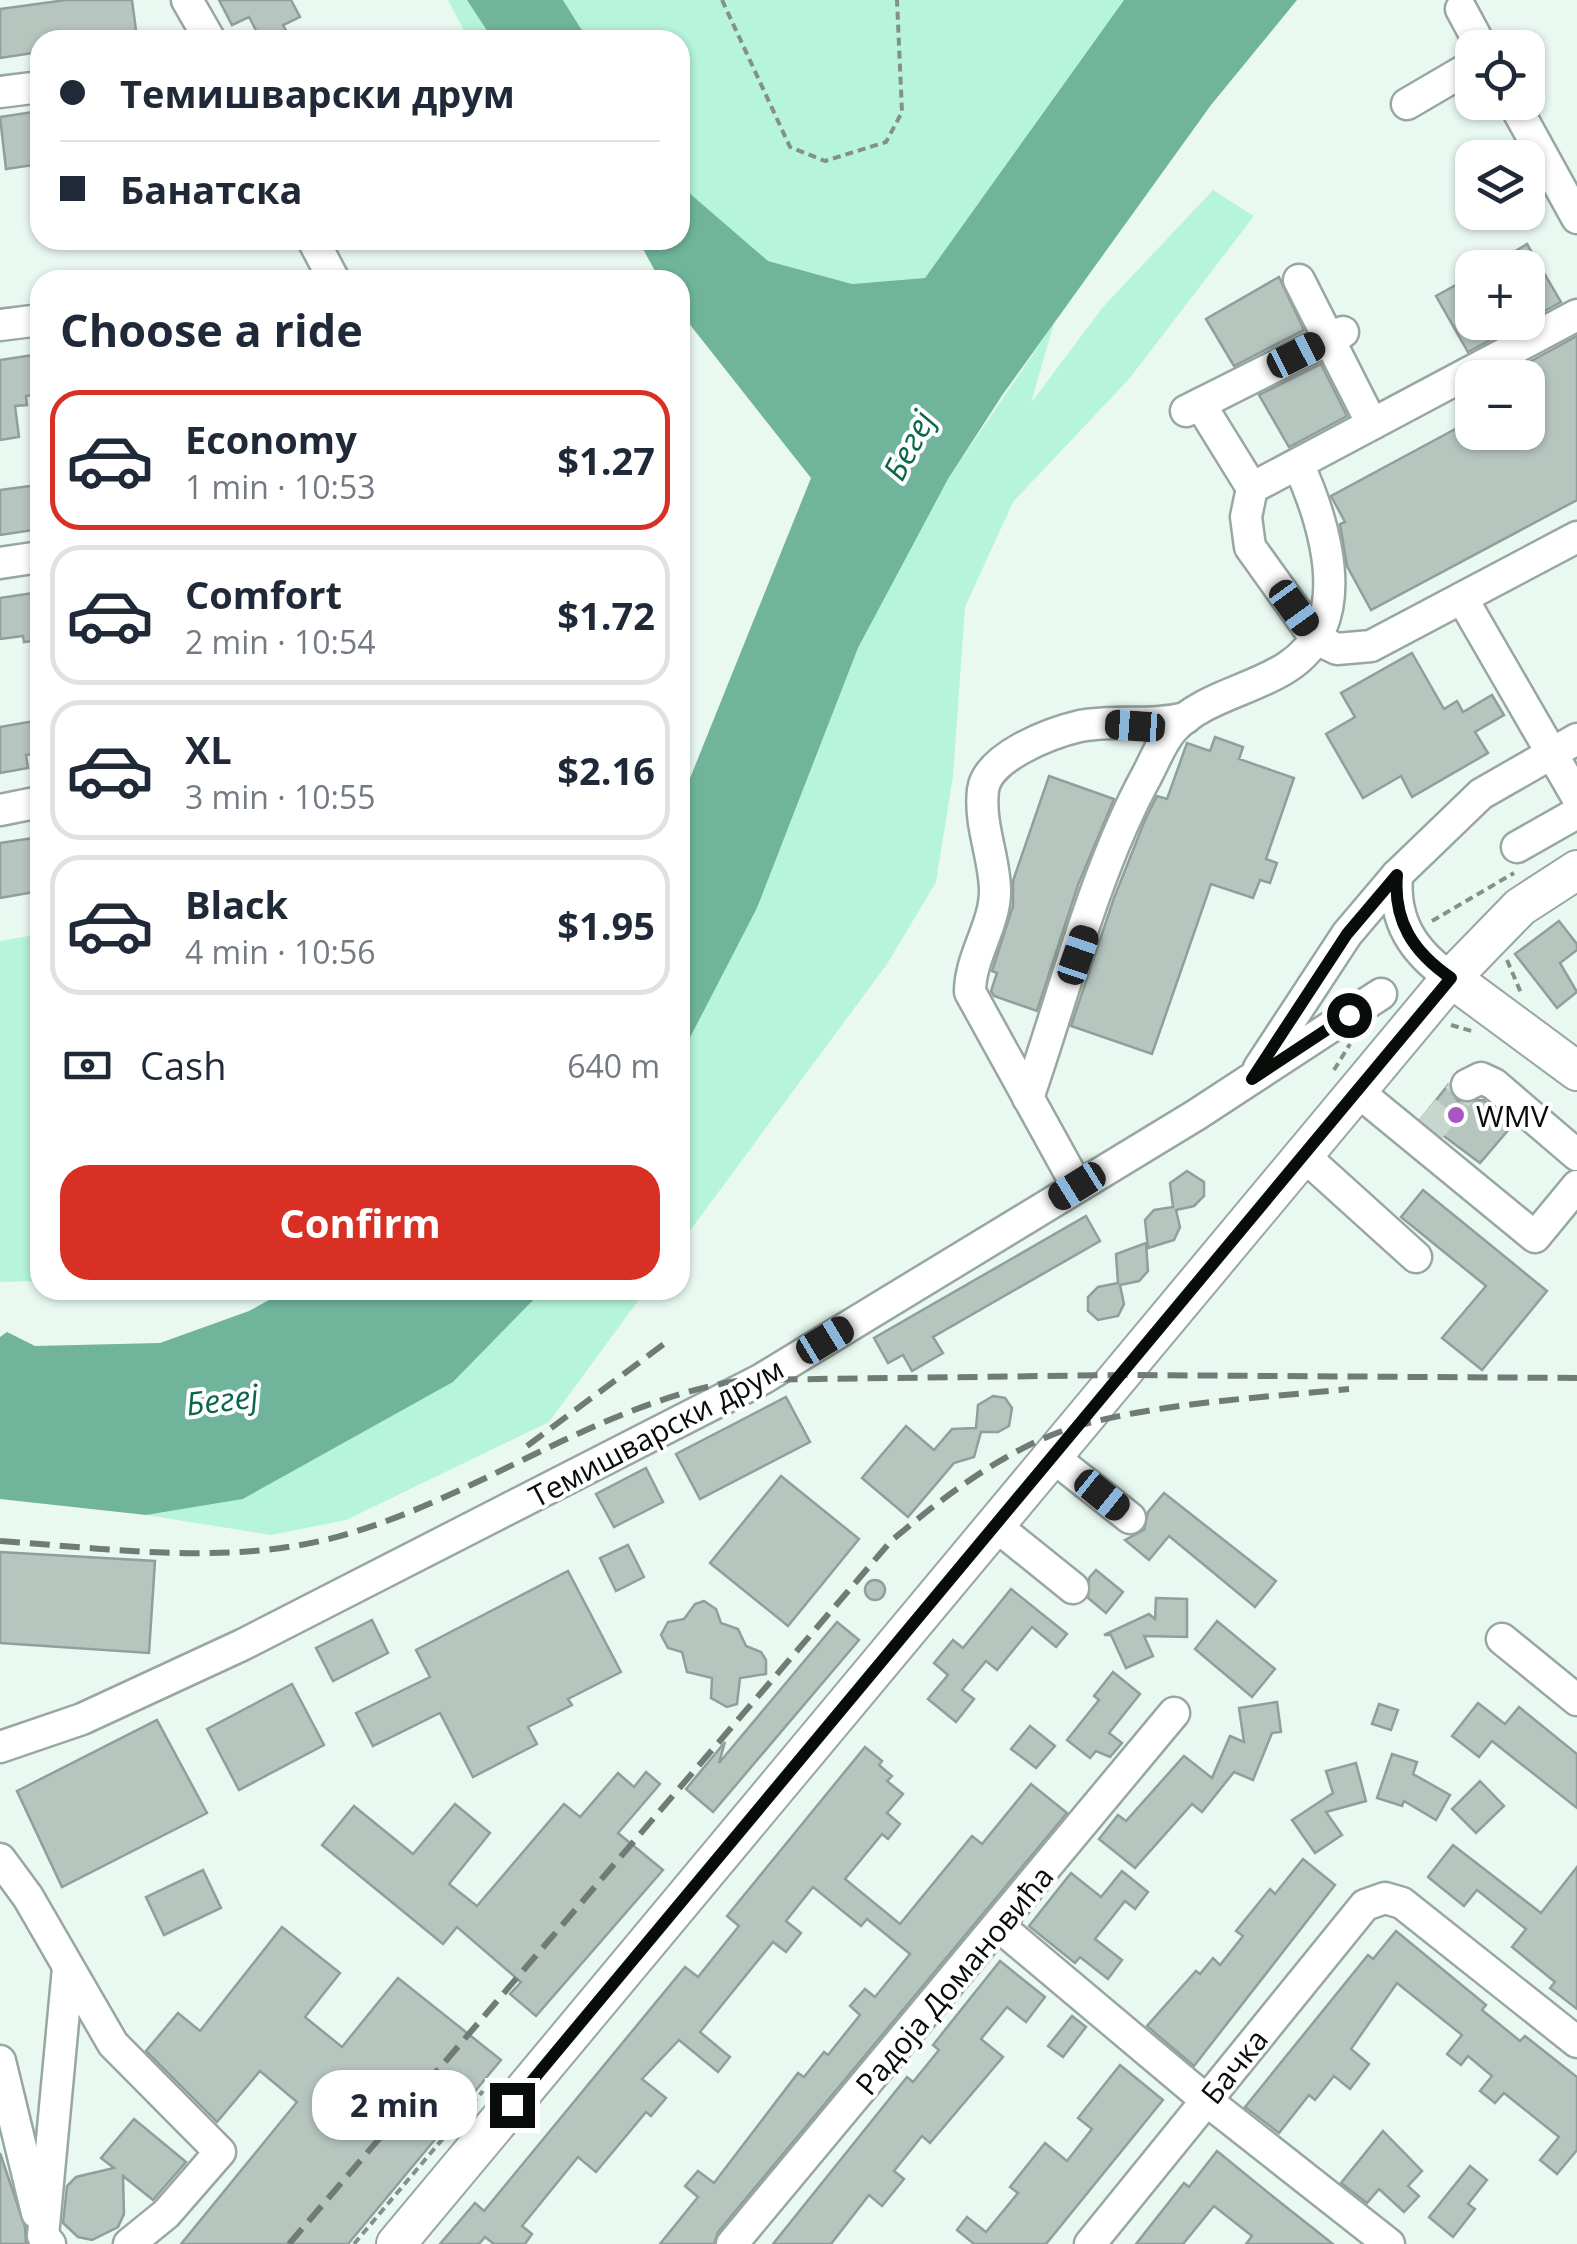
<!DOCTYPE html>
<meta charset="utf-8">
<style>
:root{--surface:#fff;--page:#f2f2f3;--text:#1f2937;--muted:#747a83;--line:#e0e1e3;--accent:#d93025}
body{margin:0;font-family:"Open Sans",sans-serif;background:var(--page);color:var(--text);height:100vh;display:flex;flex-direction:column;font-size:38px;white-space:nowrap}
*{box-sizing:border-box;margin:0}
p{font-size:32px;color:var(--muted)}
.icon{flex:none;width:55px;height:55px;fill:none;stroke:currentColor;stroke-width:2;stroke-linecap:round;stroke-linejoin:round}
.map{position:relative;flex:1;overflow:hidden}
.panel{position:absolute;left:30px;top:270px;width:660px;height:1030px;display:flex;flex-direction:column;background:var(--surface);border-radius:30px;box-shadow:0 2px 8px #0004}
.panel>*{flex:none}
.guide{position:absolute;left:30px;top:30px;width:660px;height:220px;border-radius:30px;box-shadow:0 2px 8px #0004;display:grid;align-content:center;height:220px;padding:0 30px;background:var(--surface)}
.controls{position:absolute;left:1455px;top:30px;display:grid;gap:20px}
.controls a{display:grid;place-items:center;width:90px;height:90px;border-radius:20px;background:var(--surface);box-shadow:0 2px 8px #0004;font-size:50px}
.end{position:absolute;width:45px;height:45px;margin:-22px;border:12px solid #080d0a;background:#fff;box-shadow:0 0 0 5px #fff}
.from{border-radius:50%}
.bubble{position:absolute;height:70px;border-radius:30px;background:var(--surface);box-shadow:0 2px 8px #0004;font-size:32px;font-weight:700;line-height:70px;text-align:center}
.car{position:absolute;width:30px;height:60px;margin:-30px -15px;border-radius:12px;box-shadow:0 0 8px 2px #0007;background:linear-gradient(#222 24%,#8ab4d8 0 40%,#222 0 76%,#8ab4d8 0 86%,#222 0)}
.guide b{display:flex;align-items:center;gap:35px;height:95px;font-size:38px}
.guide b+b{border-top:2px solid var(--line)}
.guide i{width:25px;height:25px;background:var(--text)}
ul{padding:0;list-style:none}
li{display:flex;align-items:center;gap:30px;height:140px;margin:0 20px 15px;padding:0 10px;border:5px solid var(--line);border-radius:30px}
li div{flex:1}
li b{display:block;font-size:38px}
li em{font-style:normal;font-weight:700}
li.selected{border-color:var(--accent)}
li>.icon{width:90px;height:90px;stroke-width:1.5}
h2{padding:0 30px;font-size:45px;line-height:120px}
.pay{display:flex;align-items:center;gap:25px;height:110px;padding:0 30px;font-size:38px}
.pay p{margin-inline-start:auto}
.button{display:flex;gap:20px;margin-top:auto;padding:20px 30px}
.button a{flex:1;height:115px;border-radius:30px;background:var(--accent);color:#fff;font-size:40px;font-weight:700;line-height:115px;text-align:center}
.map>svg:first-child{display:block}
.green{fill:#b6f4db}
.water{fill:#70b59b}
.building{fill:#b6c6bf;stroke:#909f99;stroke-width:2.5}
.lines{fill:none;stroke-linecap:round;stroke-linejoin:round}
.minor-tunnel{stroke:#c7d6cf;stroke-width:30;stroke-dasharray:30 15;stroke-linecap:butt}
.minor-casing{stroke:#98a7a0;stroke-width:35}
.major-casing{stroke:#98a7a0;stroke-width:42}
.path{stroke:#85908b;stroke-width:4;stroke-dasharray:8 5;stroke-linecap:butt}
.minor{stroke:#fff;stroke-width:30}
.major{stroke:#fff;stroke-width:38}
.rail{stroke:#717b76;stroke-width:6;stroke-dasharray:20 10;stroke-linecap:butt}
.route{stroke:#080d0a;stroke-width:12}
.poi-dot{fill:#a955c3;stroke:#fff;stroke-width:4}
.labels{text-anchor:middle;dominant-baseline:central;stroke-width:8;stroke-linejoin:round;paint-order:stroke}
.poi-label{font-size:30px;fill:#080d0a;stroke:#fff;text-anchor:start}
.street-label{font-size:30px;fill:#080d0a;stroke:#fff}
.water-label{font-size:32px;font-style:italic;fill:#0b664d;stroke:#fff}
</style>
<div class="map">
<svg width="1577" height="2244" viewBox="0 0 1577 2244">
<rect width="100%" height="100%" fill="#e9f9f2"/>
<g class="green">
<polygon points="448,0 467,0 493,40 469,40"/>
<polygon points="563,0 1124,0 925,278 852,284 768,261 680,185 680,40 588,40"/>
<polygon points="1213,190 1254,216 1129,379 1013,502 965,607 953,776 936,882 887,964 680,1244 680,1057 757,908 858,648 948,479 1054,323 1031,403 1103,307"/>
<polygon points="40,934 40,1281 0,1282 0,941"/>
<polygon points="543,1290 646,1290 549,1422 346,1520 271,1535 146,1515 243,1499 453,1382"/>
</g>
<g class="water">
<polygon points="467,0 563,0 588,40 493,40"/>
<polygon points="1124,0 1297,0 1211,105 1003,394 948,479 858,648 757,908 680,1057 680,803 811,478 680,312 680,280 660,280 638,240 680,240 680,185 768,261 852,284 925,278"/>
<polygon points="287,1290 543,1290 453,1382 243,1499 146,1515 0,1499 0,1337 7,1332 35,1346 160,1343 249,1311"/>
</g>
<g class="building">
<polygon points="66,0 132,0 137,38 40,40 40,52 0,58 0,9"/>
<polygon points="219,0 291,0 300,17 283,25 291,40 261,40 249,17 232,25"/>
<polygon points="40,111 40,164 6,169 0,117"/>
<polygon points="1527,244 1561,302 1528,320 1528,268 1487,268"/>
<polygon points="1472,276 1472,322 1523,322 1468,352 1436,296"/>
<polygon points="1279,277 1304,330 1234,366 1206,319"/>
<polygon points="1577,336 1577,500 1371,610 1347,566 1340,524 1345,522 1331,496 1472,420 1472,432 1528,432 1528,378 1500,378"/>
<polygon points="40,354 40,394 26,396 27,405 15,406 19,437 0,440 0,360"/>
<polygon points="1321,364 1347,416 1289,447 1259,395"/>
<polygon points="38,485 40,529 0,535 0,490"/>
<polygon points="40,592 40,640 24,642 23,636 0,639 0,598"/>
<polygon points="1412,653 1444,709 1457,701 1463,712 1492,695 1504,715 1475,732 1488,753 1412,797 1401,776 1363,798 1326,734 1355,717 1341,693"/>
<polygon points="40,720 40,753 26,755 28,768 0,773 0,727"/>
<polygon points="1215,737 1243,747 1239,759 1294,778 1266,859 1277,863 1270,883 1260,880 1253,898 1211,884 1152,1054 1071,1026 1114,898 1145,820 1157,796 1167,799 1187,743 1210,751"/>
<polygon points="1049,776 1114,799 1078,885 1037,1011 994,996 991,991 997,973 992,971 1013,906 1013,881"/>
<polygon points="40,837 40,891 0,898 0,843"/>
<polygon points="1559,921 1577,944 1577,950 1560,963 1577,992 1557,1008 1515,954"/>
<polygon points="1448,1085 1458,1101 1484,1100 1510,1128 1480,1163 1421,1119"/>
<polygon points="1187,1171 1204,1182 1204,1196 1194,1206 1176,1210 1180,1227 1174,1240 1148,1248 1145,1220 1154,1210 1173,1207 1170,1183"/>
<polygon points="1423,1190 1547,1291 1482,1370 1442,1338 1486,1286 1401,1217"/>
<polygon points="1086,1216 1100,1241 933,1337 943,1353 912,1371 903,1355 888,1363 874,1338"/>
<polygon points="1146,1243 1148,1271 1139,1281 1120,1285 1124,1304 1118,1316 1098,1320 1088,1311 1088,1297 1098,1287 1118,1283 1116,1254"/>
<polygon points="993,1396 1005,1398 1012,1408 1009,1426 998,1432 981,1432 974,1457 954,1463 908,1517 862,1478 906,1426 934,1450 952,1429 976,1428 978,1405"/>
<polygon points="786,1397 810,1442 700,1499 676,1454"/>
<polygon points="646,1468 663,1502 614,1527 596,1494"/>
<polygon points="781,1476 859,1539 788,1626 710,1563"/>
<polygon points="1164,1493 1276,1581 1255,1607 1169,1536 1149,1560 1125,1540 1144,1530 1148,1512"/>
<polygon points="628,1545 644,1577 616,1591 600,1558"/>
<polygon points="0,1552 155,1561 149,1653 0,1643"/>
<polygon points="1096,1570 1123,1592 1106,1613 1088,1598 1089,1578"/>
<polygon points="568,1571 621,1672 568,1699 572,1705 528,1727 537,1744 473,1777 440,1713 373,1746 356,1713 430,1677 416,1650"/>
<circle cx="875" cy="1590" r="10"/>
<polygon points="1011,1589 1067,1634 1056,1647 1032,1627 997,1670 986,1661 962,1690 974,1699 956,1722 928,1699 948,1675 934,1663 953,1640 963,1648"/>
<polygon points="1156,1598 1187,1599 1187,1637 1144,1636 1153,1656 1126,1668 1111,1635 1104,1635 1149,1614 1155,1619"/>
<polygon points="704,1601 716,1609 721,1623 738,1629 746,1646 761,1652 766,1660 766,1674 740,1678 737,1704 727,1707 711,1698 712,1678 687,1672 682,1652 668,1648 661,1635 668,1622 684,1619 695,1604"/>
<polygon points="372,1620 388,1653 333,1681 316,1648"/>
<polygon points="1217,1621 1275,1669 1252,1697 1195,1649"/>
<polygon points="837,1622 859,1640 713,1812 686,1789 725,1742 719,1763"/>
<polygon points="1113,1672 1140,1694 1109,1733 1122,1743 1110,1757 1096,1751 1090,1758 1067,1740 1099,1700 1094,1696"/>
<polygon points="292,1684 324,1745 239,1790 207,1729"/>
<polygon points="1277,1702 1281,1732 1272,1733 1253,1780 1234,1772 1202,1812 1192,1804 1135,1868 1099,1839 1118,1815 1126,1821 1184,1756 1212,1778 1230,1736 1244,1742 1239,1708"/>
<polygon points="1478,1703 1505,1724 1519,1707 1577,1754 1577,1808 1492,1741 1479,1757 1452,1736"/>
<polygon points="1379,1704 1398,1710 1391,1730 1372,1724"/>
<polygon points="157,1720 207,1813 62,1887 17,1791"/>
<polygon points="1030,1726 1055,1746 1036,1768 1011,1749"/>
<polygon points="865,1747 882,1761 879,1765 892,1776 887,1781 903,1794 887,1813 900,1824 888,1839 882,1834 845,1879 900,1924 972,1836 982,1844 1031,1784 1067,1813 718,2232 714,2244 660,2244 698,2197 685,2186 698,2171 714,2183 798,2073 804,2077 824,2052 828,2055 860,2015 850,2006 865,1989 875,1997 910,1954 867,1919 861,1926 813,1887 786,1921 801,1933 786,1952 773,1942 700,2032 730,2057 718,2072 679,2040 642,2079 666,2098 651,2116 646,2112 596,2172 578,2157 522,2226 532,2234 525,2244 494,2244 485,2237 479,2244 440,2244 475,2203 484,2211 685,1967 698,1977 739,1926 727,1916"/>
<polygon points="1392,1754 1417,1762 1413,1774 1450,1795 1436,1820 1404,1801 1402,1806 1377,1798"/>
<polygon points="1356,1763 1366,1801 1326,1812 1342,1835 1315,1853 1292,1820 1333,1793 1326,1771"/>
<polygon points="646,1772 660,1784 618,1833 663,1870 536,2016 510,1994 521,1982 457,1927 443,1944 322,1845 354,1806 413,1854 455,1804 490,1833 449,1884 477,1906 564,1804 580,1817 618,1773 634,1787"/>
<polygon points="1480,1781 1504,1806 1476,1833 1452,1809"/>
<polygon points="1453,1845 1541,1913 1577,1867 1577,2009 1550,1988 1555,1982 1512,1947 1526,1929 1477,1890 1464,1906 1428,1877"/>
<polygon points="1303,1859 1335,1885 1194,2066 1147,2026 1196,1971 1200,1974 1213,1958 1220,1965 1243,1936 1236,1931 1270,1889 1275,1894"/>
<polygon points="203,1870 221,1908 164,1935 146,1897"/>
<polygon points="1122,1871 1148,1892 1135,1909 1125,1901 1095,1939 1122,1960 1108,1979 1080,1957 1075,1963 1029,1926 1071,1873 1101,1897"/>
<polygon points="282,1927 340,1973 305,2017 342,2047 398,1978 501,2060 348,2244 181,2244 297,2102 260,2071 217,2122 146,2051 178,2013 200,2031"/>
<polygon points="1396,1931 1486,2005 1482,2010 1520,2041 1525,2036 1577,2077 1577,2150 1557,2174 1540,2160 1559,2137 1504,2093 1495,2103 1480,2091 1492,2076 1468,2056 1461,2065 1447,2054 1462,2035 1397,1983 1351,2049 1369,2064 1350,2089 1334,2076 1315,2100 1309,2095 1279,2133 1245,2107 1368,1955 1373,1959"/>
<polygon points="1000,1961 1045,1997 1026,2022 1007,2007 981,2039 1003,2057 930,2143 922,2136 894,2171 904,2179 882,2206 869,2195 831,2244 773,2244 907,2077 913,2082 939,2050 933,2045"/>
<polygon points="1072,2016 1086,2027 1063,2057 1048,2046"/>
<polygon points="1120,2065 1163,2100 1046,2244 974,2244 957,2230 967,2217 986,2232 1018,2193 1010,2187 1045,2143 1067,2161 1092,2129 1078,2118"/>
<polygon points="134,2119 186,2162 153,2200 123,2176 124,2214 118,2227 92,2240 78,2237 63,2223 67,2186 76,2177 114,2168 101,2158"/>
<polygon points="1383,2131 1422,2171 1408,2186 1419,2196 1404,2212 1379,2189 1367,2203 1341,2183"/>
<polygon points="1217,2151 1276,2199 1333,2244 1246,2244 1252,2236 1214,2206 1183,2244 1136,2244 1184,2183 1189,2187"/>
<polygon points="0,2153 25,2227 26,2244 0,2244"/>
<polygon points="1470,2166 1487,2180 1468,2204 1475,2209 1453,2237 1429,2217"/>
</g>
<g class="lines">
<polyline class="minor-tunnel" points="1428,1132 1467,1085"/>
<defs>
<g id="minor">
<polyline points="187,0 210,40"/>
<polyline points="1461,9 1482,48"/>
<polyline points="0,92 40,87"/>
<polyline points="1513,102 1577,218"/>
<polyline points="1407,104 1472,66"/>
<polyline points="313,240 334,280"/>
<polyline points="1299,280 1372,424"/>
<polyline points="1577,315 1252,488 1246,517 1250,547 1316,639 1337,649 1371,646 1577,537"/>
<polyline points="0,325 40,320"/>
<polyline points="1200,404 1252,488"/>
<polyline points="1186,411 1343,332"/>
<polyline points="0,563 40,557"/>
<polyline points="1462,598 1577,797"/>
<polyline points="0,810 40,802"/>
<polyline points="1517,847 1577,813"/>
<path d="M1397 875C1393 921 1413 952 1451 978"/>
<polyline points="1259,1068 1347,934 1397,875 1481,794 1577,739"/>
<polyline points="1467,1085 1481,1078 1494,1084 1577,1155"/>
<polyline points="1356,1090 1535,1237 1577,1186"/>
<path d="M1028 1098C1064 994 1095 870 1147 775 1155 760 1162 741 1173 729 1215 684 1295 689 1321 628 1342 580 1319 510 1299 466"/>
<polyline points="1302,1154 1416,1257"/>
<path d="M1077 1186 970 992C970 956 996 924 995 889 994 855 979 825 983 790 987 757 1050 733 1080 726 1115 719 1149 727 1186 718"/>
<polyline points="1053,1457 1130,1518"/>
<polyline points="996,1526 1073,1588"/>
<polyline points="1502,1639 1577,1700"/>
<polyline points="0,1747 82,1719 242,1645 762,1379 1196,1115 1381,994"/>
<polyline points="0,1859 28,1897 113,2044 220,2152 166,2214 129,2244"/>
<polyline points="1000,1927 1206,2100 1389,2244"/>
<polyline points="0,2061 37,2213"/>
<polyline points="50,2244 43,2236 68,1968"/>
<polyline points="732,2244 1174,1713"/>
<polyline points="1090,2244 1365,1905 1385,1898 1402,1903 1577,2042"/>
</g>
<g id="major">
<polyline points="1451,978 1577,1071"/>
<polyline points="396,2244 1451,978 1520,907 1577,870"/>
</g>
</defs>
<use href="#minor" class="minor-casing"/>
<use href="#major" class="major-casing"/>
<g class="path">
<polyline points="722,0 790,147 825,161 886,142 902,112 897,0"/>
<polyline points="1432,921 1514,873"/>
<polyline points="1507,960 1521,993"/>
<polyline points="1451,1025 1475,1032"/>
<polyline points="1334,1070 1350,1044"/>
<polyline points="354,2244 483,2091"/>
</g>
<use href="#minor" class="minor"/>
<use href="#major" class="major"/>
<g class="rail">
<polyline points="527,1446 668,1341"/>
<path d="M0 1541C118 1549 239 1568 354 1532 490 1490 598 1404 741 1380L1123 1375 1577 1378"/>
<path d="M289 2244 891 1541C946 1495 1010 1445 1081 1425 1167 1402 1260 1398 1349 1389"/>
</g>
</g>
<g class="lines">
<path class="route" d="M512 2105 1451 978C1413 952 1393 921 1397 875L1347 934 1252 1079 1349 1015"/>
</g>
<circle class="poi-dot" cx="1456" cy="1115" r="10"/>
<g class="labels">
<g class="poi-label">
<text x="1476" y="1115">WMV</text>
</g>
<g class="street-label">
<text transform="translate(656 1432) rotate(-28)">Темишварски друм</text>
<text transform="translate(954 1980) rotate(-50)">Радоја Домановића</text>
<text transform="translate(1234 2066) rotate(-51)">Бачка</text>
</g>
<g class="water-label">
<text transform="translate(908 445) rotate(-62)">Бегеј</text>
<text transform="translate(222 1399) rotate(-7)">Бегеј</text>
</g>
</g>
</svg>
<div class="controls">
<a><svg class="icon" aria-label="locate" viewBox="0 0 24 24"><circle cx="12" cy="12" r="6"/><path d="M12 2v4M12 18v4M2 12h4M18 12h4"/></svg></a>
<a><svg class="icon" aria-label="layers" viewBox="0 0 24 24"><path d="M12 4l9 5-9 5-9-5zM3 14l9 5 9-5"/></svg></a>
<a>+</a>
<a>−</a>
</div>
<i class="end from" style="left:1349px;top:1015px"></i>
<i class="end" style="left:512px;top:2105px"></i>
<div class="bubble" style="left:312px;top:2070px;width:165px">2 min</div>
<i class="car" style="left:1296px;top:355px;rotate:63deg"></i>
<i class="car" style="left:1294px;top:608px;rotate:144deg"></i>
<i class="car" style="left:1135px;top:726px;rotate:274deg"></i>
<i class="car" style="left:1078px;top:955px;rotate:19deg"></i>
<i class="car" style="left:1077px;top:1186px;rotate:238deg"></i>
<i class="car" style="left:825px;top:1340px;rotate:59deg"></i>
<i class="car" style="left:1102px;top:1495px;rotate:129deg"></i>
<div class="guide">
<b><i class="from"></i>Темишварски друм</b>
<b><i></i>Банатска</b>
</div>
<section class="panel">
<h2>Choose a ride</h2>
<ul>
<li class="selected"><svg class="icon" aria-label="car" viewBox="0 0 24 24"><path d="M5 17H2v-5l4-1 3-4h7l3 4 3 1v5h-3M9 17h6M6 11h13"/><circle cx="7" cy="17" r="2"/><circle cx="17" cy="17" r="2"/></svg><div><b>Economy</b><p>1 min · 10:53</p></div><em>$1.27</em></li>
<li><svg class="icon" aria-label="car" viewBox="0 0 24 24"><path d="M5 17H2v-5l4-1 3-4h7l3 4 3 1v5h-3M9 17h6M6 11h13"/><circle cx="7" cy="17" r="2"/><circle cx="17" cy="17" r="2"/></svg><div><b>Comfort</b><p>2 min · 10:54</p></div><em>$1.72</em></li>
<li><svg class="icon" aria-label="car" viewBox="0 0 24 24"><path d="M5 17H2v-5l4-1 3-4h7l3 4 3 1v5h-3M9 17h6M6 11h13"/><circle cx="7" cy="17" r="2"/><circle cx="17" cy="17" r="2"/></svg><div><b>XL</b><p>3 min · 10:55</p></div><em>$2.16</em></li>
<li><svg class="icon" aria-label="car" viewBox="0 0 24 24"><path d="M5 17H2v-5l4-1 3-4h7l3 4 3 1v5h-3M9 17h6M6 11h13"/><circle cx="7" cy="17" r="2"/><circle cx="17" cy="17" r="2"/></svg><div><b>Black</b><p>4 min · 10:56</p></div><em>$1.95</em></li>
</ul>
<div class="pay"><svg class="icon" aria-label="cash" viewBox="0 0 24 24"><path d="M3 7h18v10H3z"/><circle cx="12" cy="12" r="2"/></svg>Cash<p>640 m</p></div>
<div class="button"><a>Confirm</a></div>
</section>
</div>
